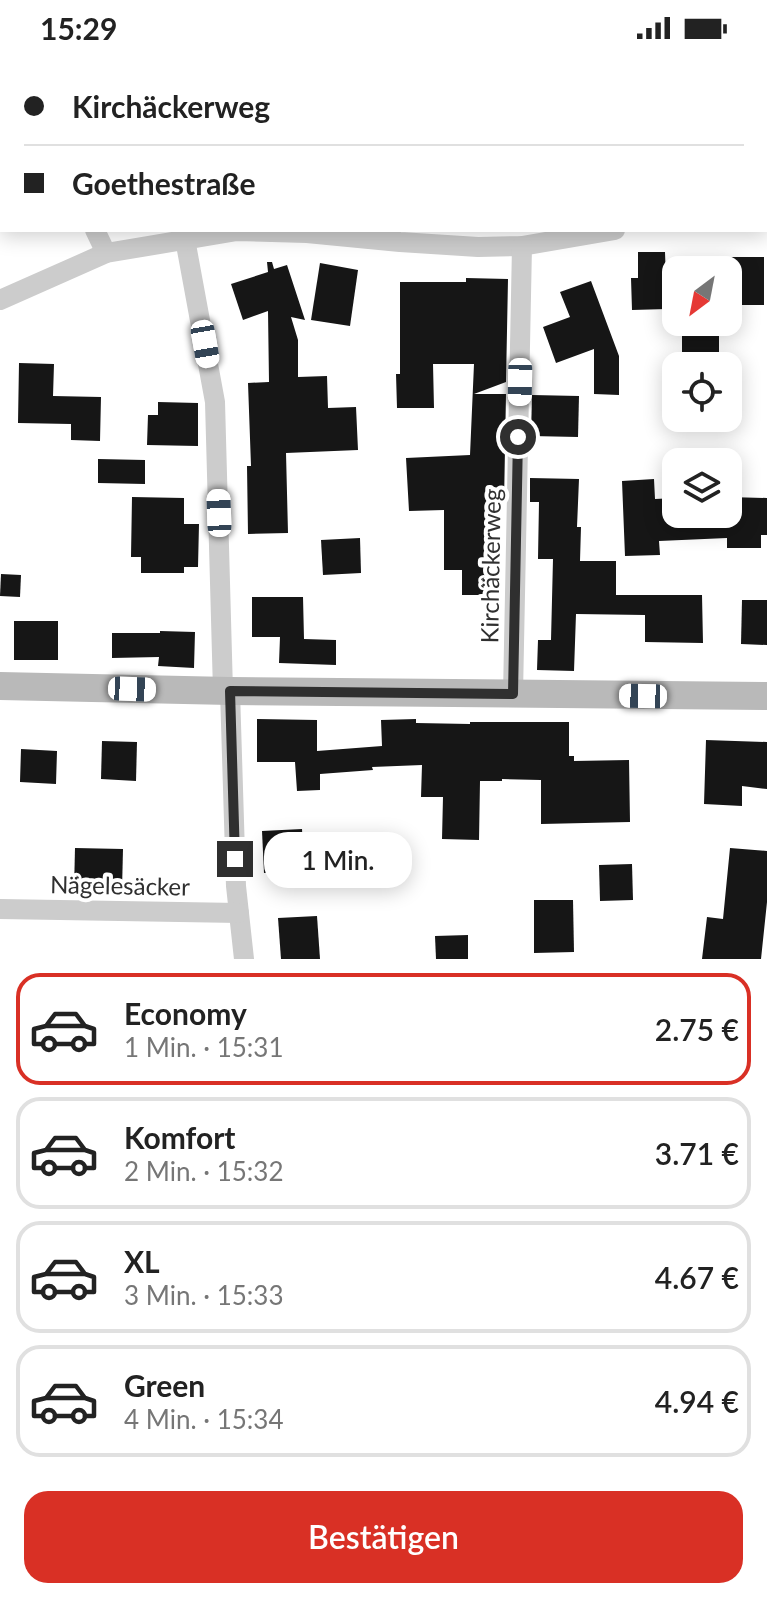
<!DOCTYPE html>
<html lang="de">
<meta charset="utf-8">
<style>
:root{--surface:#fff;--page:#f2f2f2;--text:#222;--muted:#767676;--line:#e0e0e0;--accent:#d93025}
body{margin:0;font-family:Lato,sans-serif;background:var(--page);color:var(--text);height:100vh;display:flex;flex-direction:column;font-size:30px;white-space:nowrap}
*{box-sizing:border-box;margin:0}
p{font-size:26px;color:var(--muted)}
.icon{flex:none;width:44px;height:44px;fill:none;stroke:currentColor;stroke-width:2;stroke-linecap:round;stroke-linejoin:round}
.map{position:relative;height:903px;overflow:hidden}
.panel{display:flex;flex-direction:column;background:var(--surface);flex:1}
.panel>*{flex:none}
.banner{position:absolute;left:0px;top:0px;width:768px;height:176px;box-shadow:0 4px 20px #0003;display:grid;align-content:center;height:176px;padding:0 24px;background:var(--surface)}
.needle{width:52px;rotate:212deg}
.controls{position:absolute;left:662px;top:200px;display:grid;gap:16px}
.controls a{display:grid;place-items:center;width:80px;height:80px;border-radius:16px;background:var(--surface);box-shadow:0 4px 20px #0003;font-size:40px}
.end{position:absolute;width:36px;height:36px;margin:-18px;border:10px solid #2f2f2f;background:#fff;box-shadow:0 0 0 4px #fff}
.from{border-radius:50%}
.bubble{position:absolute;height:56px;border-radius:24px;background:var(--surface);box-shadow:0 4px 20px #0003;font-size:26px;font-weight:600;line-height:56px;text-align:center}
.car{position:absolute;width:24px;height:48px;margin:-24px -12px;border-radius:10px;box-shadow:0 0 6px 2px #0007;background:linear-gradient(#fff 24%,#345 0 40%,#fff 0 76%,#345 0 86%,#fff 0)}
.banner b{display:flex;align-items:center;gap:28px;height:76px;font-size:30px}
.banner b+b{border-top:2px solid var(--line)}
.banner i{width:20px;height:20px;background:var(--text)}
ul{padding:14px 0 0;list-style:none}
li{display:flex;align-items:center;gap:24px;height:112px;margin:0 16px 12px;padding:0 8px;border:4px solid var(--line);border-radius:24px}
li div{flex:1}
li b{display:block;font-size:30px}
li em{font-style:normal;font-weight:600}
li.selected{border-color:var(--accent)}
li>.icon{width:72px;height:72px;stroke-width:1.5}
.primary-button{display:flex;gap:16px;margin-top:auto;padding:16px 24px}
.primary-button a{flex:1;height:92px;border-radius:24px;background:var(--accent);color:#fff;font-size:32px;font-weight:600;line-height:92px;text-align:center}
.status{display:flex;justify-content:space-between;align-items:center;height:56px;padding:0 40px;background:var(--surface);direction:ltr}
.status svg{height:22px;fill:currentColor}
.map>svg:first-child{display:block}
.building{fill:#161616}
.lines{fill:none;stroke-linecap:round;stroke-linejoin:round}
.service{stroke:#ccc;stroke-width:10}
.minor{stroke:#ccc;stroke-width:20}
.secondary{stroke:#b9b9b9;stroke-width:28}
.route{stroke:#2f2f2f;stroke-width:10}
.labels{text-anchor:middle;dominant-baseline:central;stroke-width:8;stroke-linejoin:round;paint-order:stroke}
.street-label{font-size:24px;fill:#2f2f2f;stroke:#fff}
</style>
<div class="status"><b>15:29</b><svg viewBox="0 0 49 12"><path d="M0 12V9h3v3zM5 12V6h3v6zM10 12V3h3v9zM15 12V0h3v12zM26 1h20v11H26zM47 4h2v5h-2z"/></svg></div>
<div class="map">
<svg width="767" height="903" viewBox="0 0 767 903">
<rect width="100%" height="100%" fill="#fff"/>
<g class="building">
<polygon points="638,196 665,196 667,253 632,254 631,222 638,222"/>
<rect x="728" y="201" width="36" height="48"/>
<polygon points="267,206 272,206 274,213 287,209 305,264 291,261 298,284 298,321 327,320 328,352 356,351 358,394 286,397 288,477 248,478 247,410 251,410 248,327 269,326 268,255 243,264 231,228 268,216"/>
<polygon points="320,207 358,214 350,270 311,264"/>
<polygon points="466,222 508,223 506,326 474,338 506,338 504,447 494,447 491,539 462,539 462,514 444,514 444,454 409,455 406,402 470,399 474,308 433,308 434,352 397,352 396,318 400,318 400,226 466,226"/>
<polygon points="591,225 619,300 619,339 594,338 594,293 556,307 543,271 570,261 560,236"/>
<rect x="682" y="266" width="37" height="44"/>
<polygon points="19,307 54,308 53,340 101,341 100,385 71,384 71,368 18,367"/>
<polygon points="532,339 579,340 578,381 531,380"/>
<polygon points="158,346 198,347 198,390 147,389 148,359 158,359"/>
<polygon points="98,403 145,404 145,428 98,427"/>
<polygon points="530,422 579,423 577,471 581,471 580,505 616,505 616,539 702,539 703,587 645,586 645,559 576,558 574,615 537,614 538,584 551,584 553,503 538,503 539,446 530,446"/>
<polygon points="654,423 655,443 676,442 676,458 728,458 728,441 767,442 767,479 761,479 761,492 727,492 727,482 659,485 660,499 625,500 622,425"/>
<polygon points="132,441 184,442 184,468 199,468 198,511 184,511 184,517 141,517 141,501 131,501"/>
<polygon points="360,482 361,517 323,519 321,484"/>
<polygon points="1,518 21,519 20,541 0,540"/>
<polygon points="252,541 303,541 304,583 336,584 336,609 279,607 280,581 252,581"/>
<polygon points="742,544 767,544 767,589 741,588"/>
<rect x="14" y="565" width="44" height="39"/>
<polygon points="160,575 195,576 194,612 158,610 159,601 112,602 112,577 160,577"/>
<polygon points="257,663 317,664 317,695 382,690 381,664 416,663 416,667 470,668 470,666 569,666 569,700 574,700 574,705 629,704 630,766 541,768 541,724 502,723 502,725 480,725 479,784 442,783 443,741 421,741 422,709 372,711 373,714 320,718 320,734 297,735 295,706 257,706"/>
<polygon points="706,684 767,686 767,733 742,730 742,750 704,748"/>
<polygon points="102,685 137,686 136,725 101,723"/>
<polygon points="21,693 57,695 56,728 20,726"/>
<polygon points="302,773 304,815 264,817 262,775"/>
<polygon points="75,792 123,793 122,834 74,834"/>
<polygon points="730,792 767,795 767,846 761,903 702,903 707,861 723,863"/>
<polygon points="632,808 633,844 600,845 599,809"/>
<polygon points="534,844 573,844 574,896 534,897"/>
<polygon points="317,860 320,903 281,903 278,862"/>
<polygon points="468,879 468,903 436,903 435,880"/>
</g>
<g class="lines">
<polyline class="service" points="0,145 2,145"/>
<g class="minor">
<polyline points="120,0 120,2"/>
<polyline points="0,90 2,90"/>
<polyline points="766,144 767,144"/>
<polyline points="95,174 106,197"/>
<polyline points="185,183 215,346 223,635"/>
<polyline points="0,244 106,197 237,175 307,177 400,186 478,191 522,190 615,174"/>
<polyline points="230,635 236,830 244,903"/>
<polyline points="513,638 522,190"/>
<polyline points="0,853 239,857"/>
</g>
<polyline class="secondary" points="0,630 230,635 767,640"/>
</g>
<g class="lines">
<polyline class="route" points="235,803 230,635 513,638 518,381"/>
</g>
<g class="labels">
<g class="street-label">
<text transform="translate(490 510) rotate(-89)">Kirchäckerweg</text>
<text transform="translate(120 829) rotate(1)">Nägelesäcker</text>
</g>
</g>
</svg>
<div class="controls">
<a><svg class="needle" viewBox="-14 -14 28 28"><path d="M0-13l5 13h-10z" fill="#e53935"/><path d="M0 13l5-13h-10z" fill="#767676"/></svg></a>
<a><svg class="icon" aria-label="locate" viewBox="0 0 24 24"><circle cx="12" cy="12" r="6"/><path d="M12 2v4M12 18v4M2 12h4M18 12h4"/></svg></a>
<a><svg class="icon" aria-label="layers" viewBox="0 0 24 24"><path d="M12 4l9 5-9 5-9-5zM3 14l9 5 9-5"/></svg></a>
</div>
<i class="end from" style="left:518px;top:381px"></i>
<i class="end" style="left:235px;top:803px"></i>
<div class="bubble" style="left:264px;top:776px;width:148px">1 Min.</div>
<i class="car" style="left:205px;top:288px;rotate:170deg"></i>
<i class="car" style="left:520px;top:326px;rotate:181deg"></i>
<i class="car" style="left:219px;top:457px;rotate:358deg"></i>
<i class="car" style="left:132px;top:633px;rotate:92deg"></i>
<i class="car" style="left:643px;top:640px;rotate:271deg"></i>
<div class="banner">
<b><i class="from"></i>Kirchäckerweg</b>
<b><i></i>Goethestraße</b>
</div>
</div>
<section class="panel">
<ul>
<li class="selected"><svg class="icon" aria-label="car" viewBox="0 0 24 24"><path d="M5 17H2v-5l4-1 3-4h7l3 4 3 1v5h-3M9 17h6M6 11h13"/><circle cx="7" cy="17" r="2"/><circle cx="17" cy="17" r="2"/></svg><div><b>Economy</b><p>1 Min. · 15:31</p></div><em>2.75 €</em></li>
<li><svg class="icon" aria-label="car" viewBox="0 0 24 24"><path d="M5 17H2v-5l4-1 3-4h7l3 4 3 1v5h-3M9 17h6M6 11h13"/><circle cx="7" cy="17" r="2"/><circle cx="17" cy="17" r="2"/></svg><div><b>Komfort</b><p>2 Min. · 15:32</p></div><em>3.71 €</em></li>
<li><svg class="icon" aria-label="car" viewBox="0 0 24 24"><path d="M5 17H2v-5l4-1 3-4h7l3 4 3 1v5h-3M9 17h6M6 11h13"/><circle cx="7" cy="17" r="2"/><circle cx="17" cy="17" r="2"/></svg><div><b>XL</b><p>3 Min. · 15:33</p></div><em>4.67 €</em></li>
<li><svg class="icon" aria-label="car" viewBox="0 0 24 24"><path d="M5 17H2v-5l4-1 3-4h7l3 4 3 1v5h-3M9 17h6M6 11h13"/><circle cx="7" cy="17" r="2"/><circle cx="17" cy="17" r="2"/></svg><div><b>Green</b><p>4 Min. · 15:34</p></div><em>4.94 €</em></li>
</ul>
<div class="primary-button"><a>Bestätigen</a></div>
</section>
